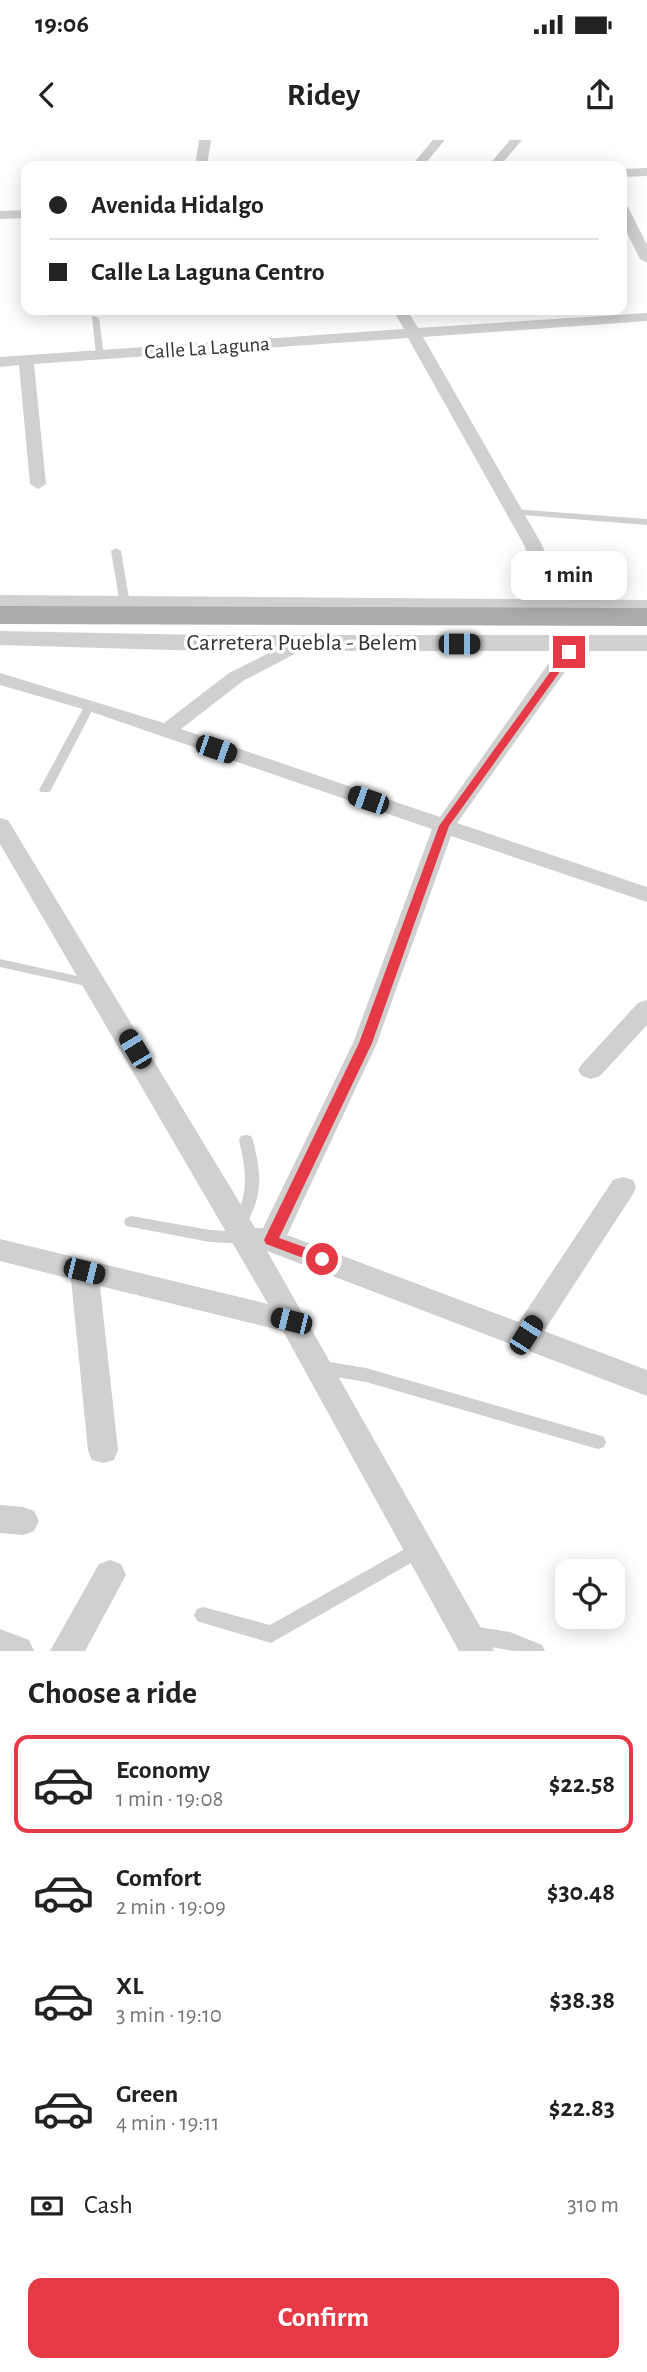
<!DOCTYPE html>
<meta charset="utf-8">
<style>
:root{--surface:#fff;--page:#f6f6f6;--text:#222;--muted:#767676;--line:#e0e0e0;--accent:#e63946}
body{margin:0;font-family:"Alegreya Sans",sans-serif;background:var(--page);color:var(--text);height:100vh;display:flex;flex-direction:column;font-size:26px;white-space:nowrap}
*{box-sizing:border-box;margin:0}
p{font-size:23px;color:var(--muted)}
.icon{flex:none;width:38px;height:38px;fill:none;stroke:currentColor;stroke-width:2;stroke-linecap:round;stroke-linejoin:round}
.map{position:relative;height:1511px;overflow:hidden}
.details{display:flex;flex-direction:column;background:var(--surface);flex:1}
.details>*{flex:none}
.hud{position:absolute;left:21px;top:21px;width:606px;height:154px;border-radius:14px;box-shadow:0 4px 18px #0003;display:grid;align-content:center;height:154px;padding:0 28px;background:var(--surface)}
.controls{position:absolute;left:555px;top:1419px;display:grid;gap:14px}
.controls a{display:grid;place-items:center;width:70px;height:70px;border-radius:14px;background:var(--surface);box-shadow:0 4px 18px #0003;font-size:35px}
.end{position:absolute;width:32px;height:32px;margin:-16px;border:9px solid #e63946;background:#fff;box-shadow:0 0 0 4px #fff}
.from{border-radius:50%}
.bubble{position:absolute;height:49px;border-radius:14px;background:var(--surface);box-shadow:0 4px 18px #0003;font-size:23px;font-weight:600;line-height:49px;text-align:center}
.car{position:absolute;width:21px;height:42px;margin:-21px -10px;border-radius:9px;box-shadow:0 0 5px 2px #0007;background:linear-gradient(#222 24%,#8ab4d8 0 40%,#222 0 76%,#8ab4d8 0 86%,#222 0)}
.hud b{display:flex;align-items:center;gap:24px;height:66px;font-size:26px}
.hud b+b{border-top:2px solid var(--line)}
.hud i{width:18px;height:18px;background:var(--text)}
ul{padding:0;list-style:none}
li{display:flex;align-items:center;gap:21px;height:98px;margin:0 14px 10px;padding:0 14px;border:4px solid transparent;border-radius:14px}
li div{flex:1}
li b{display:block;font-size:26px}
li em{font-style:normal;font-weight:600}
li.selected{border-color:var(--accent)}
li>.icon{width:63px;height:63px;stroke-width:1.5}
h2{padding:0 28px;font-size:32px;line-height:84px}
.pay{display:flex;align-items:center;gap:18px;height:77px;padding:0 28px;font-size:26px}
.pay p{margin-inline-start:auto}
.action{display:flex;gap:14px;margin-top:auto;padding:14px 28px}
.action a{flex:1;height:80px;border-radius:14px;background:var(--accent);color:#fff;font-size:28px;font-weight:600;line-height:80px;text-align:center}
.status{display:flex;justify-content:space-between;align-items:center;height:49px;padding:0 35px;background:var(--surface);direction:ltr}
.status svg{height:19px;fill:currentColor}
header{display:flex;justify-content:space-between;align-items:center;height:91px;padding:0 28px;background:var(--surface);font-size:32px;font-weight:600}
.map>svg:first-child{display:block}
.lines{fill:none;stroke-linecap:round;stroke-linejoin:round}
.service{fill:#d0d0d0;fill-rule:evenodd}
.minor{fill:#d0d0d0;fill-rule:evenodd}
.tertiary{fill:#d0d0d0;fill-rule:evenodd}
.primary{fill:#ababab;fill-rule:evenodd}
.route{fill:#e63946}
.labels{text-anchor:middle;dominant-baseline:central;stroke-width:7;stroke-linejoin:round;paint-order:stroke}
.far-street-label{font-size:21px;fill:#333;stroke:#fff}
.street-label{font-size:24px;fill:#333;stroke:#fff}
</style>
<div class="status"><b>19:06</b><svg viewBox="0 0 49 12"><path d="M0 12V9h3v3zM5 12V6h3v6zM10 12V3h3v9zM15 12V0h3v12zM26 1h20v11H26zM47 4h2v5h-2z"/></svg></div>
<header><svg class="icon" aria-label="back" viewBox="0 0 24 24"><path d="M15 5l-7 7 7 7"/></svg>Ridey<svg class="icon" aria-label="share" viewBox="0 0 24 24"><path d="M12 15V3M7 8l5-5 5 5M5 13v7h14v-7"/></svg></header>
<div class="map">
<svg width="647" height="1511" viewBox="0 0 647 1511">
<rect width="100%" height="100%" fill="#fff"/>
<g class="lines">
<g class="service">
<polygon points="92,176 99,178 104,215 100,217 96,215"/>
<polygon points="513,369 647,379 647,385 510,374 508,372"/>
<polygon points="116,408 121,411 130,464 125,467 120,464 111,411"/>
<polygon points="90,562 95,565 51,650 49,652 41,652 39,650 85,565"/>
<polygon points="0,819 95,840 101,844 95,848 0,827"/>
<path d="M246 995 251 996 253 1000C262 1037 263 1055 244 1089L239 1091 234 1089 232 1085C249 1053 247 1035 239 1000L241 996Z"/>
<polygon points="131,1076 210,1090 246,1092 251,1094 253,1098 251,1102 246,1104 210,1102 126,1086 124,1082 126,1078"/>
<polygon points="318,1220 366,1228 598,1295 604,1297 606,1302 604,1307 598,1309 366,1242 318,1234 312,1232 310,1227 312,1222"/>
<polygon points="419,1401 425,1403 428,1409 425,1415 271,1503 203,1483 197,1481 194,1475 197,1469 203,1467 270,1485"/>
<polygon points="472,1486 510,1492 542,1505 545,1511 514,1511 472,1504 466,1501 463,1495 466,1489"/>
</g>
<g class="minor">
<polygon points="199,0 211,0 207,26 195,26"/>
<polygon points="433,0 445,0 423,26 411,26"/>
<polygon points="510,0 522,0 500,26 488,26"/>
<polygon points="647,28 647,36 621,37 621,29"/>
<polygon points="621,63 628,67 647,105 647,123 640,119 621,81"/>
<polygon points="26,70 26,78 0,79 0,71"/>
<polygon points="393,170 407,170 418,188 647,173 647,181 423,197 541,403 569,467 567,471 553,471 551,467 523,403 408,198 34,224 46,344 38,349 30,344 19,225 0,227 0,217 404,189"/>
<polygon points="301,497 311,503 308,507 243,541 181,589 440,677 565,500 579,500 582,504 579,512 457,683 647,747 647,762 451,696 377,903 287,1095 519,1182 613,1040 623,1037 633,1040 636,1047 633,1054 544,1191 647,1230 647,1256 267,1111 494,1511 459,1511 283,1191 100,1146 118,1310 114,1320 103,1323 92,1320 88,1310 71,1139 0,1121 0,1099 268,1164 0,704 0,678 8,680 11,685 255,1088 263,1088 353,903 432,689 83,569 0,545 0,533 164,583 229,533"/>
<polygon points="647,860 647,885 600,936 591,939 582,936 578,930 582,924 638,863"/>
<polygon points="0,1365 23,1367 34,1371 39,1381 34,1391 23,1395 0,1393"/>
<polygon points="110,1420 121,1424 126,1435 85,1511 50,1511 99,1424"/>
<polygon points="0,1489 29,1500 34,1511 0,1511"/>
</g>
<g class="tertiary">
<polygon points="0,455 647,460 647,474 0,469"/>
<polygon points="0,491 206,495 647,495 647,511 206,511 0,505"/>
</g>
<polygon class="primary" points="0,466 647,468 647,486 0,484"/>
</g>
<polygon class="route" points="566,510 574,512 449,686 372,903 279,1098 327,1115 329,1119 322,1125 266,1104 264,1100 359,903 439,686"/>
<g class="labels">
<g class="far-street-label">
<text transform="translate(207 208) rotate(-4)">Calle La Laguna</text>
</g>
<g class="street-label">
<text x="302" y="503">Carretera Puebla - Belem</text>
</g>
</g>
</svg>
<div class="controls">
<a><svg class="icon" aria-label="locate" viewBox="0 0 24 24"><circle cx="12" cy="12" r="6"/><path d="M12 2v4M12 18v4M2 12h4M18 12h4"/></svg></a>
</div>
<i class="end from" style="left:322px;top:1119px"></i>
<i class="end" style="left:569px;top:512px"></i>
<div class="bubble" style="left:511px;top:411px;width:116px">1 min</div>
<i class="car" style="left:459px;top:504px;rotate:90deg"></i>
<i class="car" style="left:216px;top:609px;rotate:109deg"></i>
<i class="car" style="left:368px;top:660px;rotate:289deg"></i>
<i class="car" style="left:135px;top:909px;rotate:329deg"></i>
<i class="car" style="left:84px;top:1131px;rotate:104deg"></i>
<i class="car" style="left:291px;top:1181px;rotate:284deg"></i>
<i class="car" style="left:526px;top:1195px;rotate:33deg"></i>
<div class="hud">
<b><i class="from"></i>Avenida Hidalgo</b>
<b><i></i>Calle La Laguna Centro</b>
</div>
</div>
<section class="details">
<h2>Choose a ride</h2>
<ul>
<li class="selected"><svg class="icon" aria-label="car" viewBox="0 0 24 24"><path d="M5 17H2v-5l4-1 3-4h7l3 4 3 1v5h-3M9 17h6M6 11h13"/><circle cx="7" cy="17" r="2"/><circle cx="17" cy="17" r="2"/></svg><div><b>Economy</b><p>1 min · 19:08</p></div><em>$22.58</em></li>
<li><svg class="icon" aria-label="car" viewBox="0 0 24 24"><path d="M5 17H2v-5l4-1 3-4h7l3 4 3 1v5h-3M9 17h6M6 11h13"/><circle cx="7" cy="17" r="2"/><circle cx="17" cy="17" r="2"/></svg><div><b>Comfort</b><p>2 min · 19:09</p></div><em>$30.48</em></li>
<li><svg class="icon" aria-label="car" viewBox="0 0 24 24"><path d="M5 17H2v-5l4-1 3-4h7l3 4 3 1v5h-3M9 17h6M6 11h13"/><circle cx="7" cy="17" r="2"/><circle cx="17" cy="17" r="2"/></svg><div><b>XL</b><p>3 min · 19:10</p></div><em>$38.38</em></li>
<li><svg class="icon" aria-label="car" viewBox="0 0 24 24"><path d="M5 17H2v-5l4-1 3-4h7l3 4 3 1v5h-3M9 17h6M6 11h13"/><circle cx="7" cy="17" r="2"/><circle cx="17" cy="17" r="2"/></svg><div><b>Green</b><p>4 min · 19:11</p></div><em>$22.83</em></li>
</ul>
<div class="pay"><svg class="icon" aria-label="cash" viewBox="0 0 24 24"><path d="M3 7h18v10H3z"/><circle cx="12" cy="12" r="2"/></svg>Cash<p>310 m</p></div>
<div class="action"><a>Confirm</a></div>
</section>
